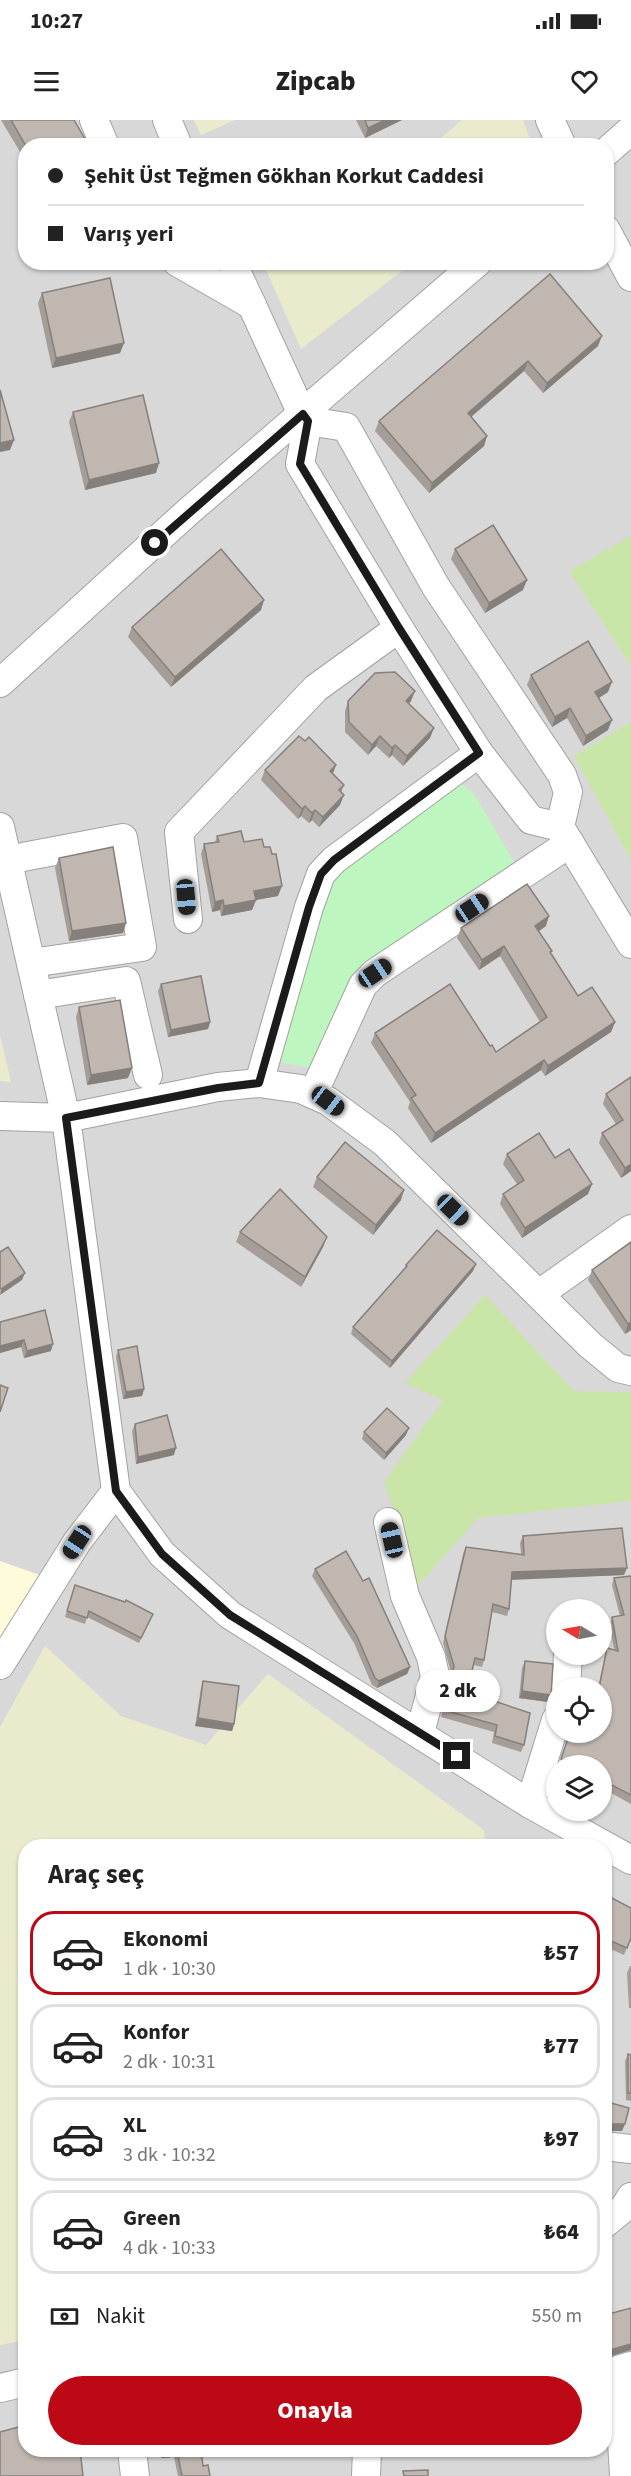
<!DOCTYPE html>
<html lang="tr">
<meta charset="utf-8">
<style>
:root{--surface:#fff;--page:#f2f2f2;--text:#222;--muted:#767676;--line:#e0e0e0;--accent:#bd0915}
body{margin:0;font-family:"Source Sans 3",sans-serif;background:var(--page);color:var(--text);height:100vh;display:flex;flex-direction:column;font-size:22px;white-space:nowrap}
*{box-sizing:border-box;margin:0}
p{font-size:20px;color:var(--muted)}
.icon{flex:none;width:33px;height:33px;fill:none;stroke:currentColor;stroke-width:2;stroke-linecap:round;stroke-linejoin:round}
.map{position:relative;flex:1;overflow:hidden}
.sheet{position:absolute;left:18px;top:1719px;width:594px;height:618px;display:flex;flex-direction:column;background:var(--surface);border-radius:24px;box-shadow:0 2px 4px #0004}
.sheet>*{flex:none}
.banner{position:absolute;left:18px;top:18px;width:596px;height:132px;border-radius:24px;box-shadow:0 2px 4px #0004;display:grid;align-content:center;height:132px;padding:0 30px;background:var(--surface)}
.needle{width:39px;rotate:280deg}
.buttons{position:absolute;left:546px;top:1479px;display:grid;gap:12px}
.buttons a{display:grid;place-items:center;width:66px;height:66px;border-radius:50%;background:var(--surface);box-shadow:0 2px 4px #0004;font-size:30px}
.end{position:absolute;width:27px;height:27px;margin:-14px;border:8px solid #1b1b1b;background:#fff;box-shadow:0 0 0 3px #fff}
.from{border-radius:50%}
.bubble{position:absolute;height:42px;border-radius:21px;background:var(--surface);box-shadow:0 2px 4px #0004;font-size:20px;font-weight:800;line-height:42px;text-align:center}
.car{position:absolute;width:18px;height:36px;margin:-18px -9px;border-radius:8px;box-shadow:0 0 4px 2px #0007;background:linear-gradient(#222 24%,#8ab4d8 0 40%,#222 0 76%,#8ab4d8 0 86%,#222 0)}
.banner b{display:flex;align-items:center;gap:21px;height:57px;font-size:22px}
.banner b+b{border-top:2px solid var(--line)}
.banner i{width:15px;height:15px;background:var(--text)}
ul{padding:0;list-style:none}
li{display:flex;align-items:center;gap:18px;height:84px;margin:0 12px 9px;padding:0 18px;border:3px solid var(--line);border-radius:24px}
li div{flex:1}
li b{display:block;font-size:22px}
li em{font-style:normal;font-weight:800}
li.selected{border-color:var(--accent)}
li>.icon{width:54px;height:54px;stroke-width:1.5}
h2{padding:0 30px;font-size:27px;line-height:72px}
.pay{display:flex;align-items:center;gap:15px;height:66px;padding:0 30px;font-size:22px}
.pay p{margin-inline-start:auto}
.cta{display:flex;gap:12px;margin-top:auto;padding:12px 30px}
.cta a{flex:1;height:69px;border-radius:36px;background:var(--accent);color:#fff;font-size:24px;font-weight:800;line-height:69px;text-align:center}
.status{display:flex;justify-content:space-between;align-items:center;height:42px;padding:0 30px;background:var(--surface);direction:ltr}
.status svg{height:16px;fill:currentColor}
header{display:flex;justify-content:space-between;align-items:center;height:78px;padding:0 30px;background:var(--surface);font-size:27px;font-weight:800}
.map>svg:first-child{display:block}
.residential{fill:#d9d8d8;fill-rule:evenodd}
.education{fill:#fdfbd9}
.farmland{fill:#eaebcc}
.grass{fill:#cae5a8}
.park{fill:#bef6bf}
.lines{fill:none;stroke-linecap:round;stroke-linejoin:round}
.minor-casing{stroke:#a2a2a2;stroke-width:30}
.minor{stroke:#fff;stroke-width:28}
.wall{fill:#a59d98}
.shaded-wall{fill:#86807c}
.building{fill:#c0b7b1;stroke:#86807c;stroke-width:1.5}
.route{stroke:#1b1b1b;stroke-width:8}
</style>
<div class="status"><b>10:27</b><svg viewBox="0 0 49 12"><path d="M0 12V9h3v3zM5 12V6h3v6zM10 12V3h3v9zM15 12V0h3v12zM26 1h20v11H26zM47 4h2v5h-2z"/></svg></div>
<header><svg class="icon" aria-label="menu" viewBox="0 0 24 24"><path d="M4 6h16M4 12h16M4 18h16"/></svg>Zipcab<svg class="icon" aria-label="heart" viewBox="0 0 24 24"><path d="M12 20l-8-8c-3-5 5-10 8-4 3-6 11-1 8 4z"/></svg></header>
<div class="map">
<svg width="631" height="2356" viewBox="0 0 631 2356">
<rect width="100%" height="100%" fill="#ece8e1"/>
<path class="residential" d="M0 0H631V2356H0ZM26 26H606V142H26ZM556 1490H602V1534H556ZM556 1568H602V1612H556ZM556 1646H602V1690H556ZM26 1726H604V2330H26Z"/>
<polygon class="education" points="0,1441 45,1457 0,1537"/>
<g class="farmland">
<polygon points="194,0 235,0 201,15"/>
<polygon points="462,0 523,0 532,25 433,25"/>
<polygon points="263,143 412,143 301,229"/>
<polygon points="0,915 11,962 0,961"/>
<polygon points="45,1526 121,1596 206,1625 268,1554 484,1710 485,1726 26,1726 25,2220 0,2225 0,1607"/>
</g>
<g class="grass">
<polygon points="631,416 631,546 569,451"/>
<polygon points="631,602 631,740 574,636"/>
<polygon points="485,1175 574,1271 631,1272 631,1381 478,1398 418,1466 384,1362 443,1280 405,1263"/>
</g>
<polygon class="park" points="462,664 474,674 514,742 507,752 356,853 311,948 273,941 326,770 344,747"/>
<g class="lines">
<defs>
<g id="minor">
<polyline points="94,0 105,26"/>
<polyline points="167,0 178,26"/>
<polyline points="550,0 562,26"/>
<polyline points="606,32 631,10"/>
<polyline points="606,110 631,157"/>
<polyline points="177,142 252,185"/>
<polyline points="232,142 302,294 308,301 346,307 436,467 562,655 568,672 560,707 631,824"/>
<polyline points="308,301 300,344 399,508 479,633 531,700 560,707"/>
<polyline points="0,563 189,391 478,142"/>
<polyline points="0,707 66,998 116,1371 162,1434 230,1495 530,1684 631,1740"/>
<polyline points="7,740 123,718 142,827 31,843"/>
<polyline points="188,799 179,712 316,568 399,508"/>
<polyline points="38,875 126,861 148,955"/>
<polyline points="259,963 309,787 321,754 334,740 479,633"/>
<polyline points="313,974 363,865 375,853 570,723"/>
<polyline points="0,996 66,998 218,967 259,963 301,969 328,981 385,1023 590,1225 618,1248 631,1251"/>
<polyline points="539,1174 631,1109"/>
<polyline points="388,1402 405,1476 431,1537 435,1556 420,1613"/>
<polyline points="0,1545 77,1422 116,1371"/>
<polyline points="566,1568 568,1534"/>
<polyline points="530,1684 556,1600"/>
<polyline points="604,2026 631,2029"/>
<polyline points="604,2104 624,2088 631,2077"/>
<polyline points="0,2268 26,2262"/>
<polyline points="132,2330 135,2356"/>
<polyline points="366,2356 367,2330"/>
<polyline points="624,2356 618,2250 631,2246"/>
</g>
</defs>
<use href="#minor" class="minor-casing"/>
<use href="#minor" class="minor"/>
</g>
<g class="wall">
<polygon points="1,0 74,0 26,26 26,42"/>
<polygon points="356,0 402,0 365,18"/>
<polygon points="550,154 598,226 543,273 524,251 471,297 487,316 484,326 429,373 375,311 379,301"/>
<polygon points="42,173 124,223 120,233 52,248 38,183"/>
<polygon points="73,292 156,353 85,370 69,302"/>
<polygon points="455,429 523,470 485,493 451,439"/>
<polygon points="261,490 171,567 128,517 132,507"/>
<polygon points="531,555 608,572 599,578 608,610 583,626 567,598 552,607 527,565"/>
<polygon points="348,581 411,581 409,584 430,618 403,646 392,635 389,638 376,626 368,635 345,612 345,591"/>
<polygon points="305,621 336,645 333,654 344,665 341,673 340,685 319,707 312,700 309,703 301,696 298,699 261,660 265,650"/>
<polygon points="217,716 264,727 278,776 256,780 252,790 221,796 220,790 212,792 201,734 204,724 215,722"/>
<polygon points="59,738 126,803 123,813 69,821 55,748"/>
<polygon points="546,806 539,811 551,834 578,876 615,902 611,912 545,956 541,950 431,1023 408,988 410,982 371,923 375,913 490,926 496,932 540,902 500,836 479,850 457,818 461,808"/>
<polygon points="161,864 210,902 208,909 168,917 158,871"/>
<polygon points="79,887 128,958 87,965 76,897"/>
<polygon points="631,957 631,1051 621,1058 599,1023 602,1013 616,1004 603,984 606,974"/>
<polygon points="507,1034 555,1038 592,1064 588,1074 522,1118 500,1084 503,1074 517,1064 503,1044"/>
<polygon points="317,1057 401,1080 373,1115 313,1067"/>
<polygon points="240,1112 327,1117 323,1127 301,1167 236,1122"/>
<polygon points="631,1122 631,1210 625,1214 588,1160 592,1150"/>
<polygon points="406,1145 473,1151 390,1248 351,1214 353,1207 403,1151"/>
<polygon points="0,1202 51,1231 24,1238 21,1227 0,1233"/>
<polygon points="118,1230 144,1269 142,1276 123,1279 116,1237"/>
<polygon points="135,1304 174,1335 136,1344 132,1311"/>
<polygon points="364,1312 406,1315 384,1340 362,1319"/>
<polygon points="523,1416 624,1455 512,1459 509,1489 507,1496 492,1492 484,1540 482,1547 474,1545 467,1572 524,1625 521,1632 492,1623 494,1612 441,1597 451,1553 443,1523 463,1434 466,1427 521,1434 520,1423"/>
<polygon points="315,1449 410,1547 407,1554 377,1568 372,1565 354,1523 312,1456"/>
<polygon points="631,1456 631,1684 602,1668 602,1646 559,1646 570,1612 602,1612 602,1568 598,1568 605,1535 607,1528 614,1530 610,1504 612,1497 620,1496 612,1465 614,1458"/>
<polygon points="75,1465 153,1494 139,1523 87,1497 85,1504 65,1497"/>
<polygon points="525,1541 551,1575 548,1582 519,1578 522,1548"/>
<polygon points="203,1561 234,1604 232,1611 195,1606 201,1568"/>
<polygon points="604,1786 631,1818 624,1835 604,1826"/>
<polygon points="630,1846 631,1846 631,1888 629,1888 627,1853"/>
<polygon points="628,1934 631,1935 631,1981 626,1980 625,1941"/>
<polygon points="631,2188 631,2230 608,2237 604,2214 605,2195"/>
<polygon points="160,2330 201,2330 203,2346 210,2356 178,2356 174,2337 161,2338"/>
</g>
<g class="shaded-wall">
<polygon points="385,0 402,0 365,18 368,8"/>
<polygon points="602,216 598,226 543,273 547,263"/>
<polygon points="124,223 120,233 52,248 56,238"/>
<polygon points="528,241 524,251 464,303 468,293"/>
<polygon points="487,316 484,326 429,373 432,363"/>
<polygon points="14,320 10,330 0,332 0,323"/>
<polygon points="159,343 156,353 85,370 89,360"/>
<polygon points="527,460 523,470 485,493 489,483"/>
<polygon points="264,480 261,490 171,567 175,557"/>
<polygon points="612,562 608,572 592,582 595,572"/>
<polygon points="415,571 411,581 402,591 406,581"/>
<polygon points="570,588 567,598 552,607 555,597"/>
<polygon points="612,600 608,610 583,626 586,616"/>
<polygon points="434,608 430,618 403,646 407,636"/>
<polygon points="380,616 376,626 368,635 372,625"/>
<polygon points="395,625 392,635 389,638 392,628"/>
<polygon points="336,645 332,655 330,651"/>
<polygon points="344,675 340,685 319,707 323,697"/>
<polygon points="305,686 301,696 298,699 302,689"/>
<polygon points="315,690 312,700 309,703 312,693"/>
<polygon points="282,766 278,776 250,781 254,771"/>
<polygon points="223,780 220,790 212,792 215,782"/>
<polygon points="256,780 252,790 221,796 224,786"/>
<polygon points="549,796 546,806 532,816 535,806"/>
<polygon points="126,803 123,813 69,821 72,811"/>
<polygon points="504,826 500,836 479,850 482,840"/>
<polygon points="210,902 208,909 168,917 171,910"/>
<polygon points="615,902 611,912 545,956 548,946"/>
<polygon points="544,940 541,950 431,1023 435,1013"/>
<polygon points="132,948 128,958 87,965 91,955"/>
<polygon points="631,1044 631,1051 621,1058 625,1048"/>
<polygon points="592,1064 588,1074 522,1118 525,1108"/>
<polygon points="404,1070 401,1080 373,1115 376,1105"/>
<polygon points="327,1117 323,1127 301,1167 305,1157"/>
<polygon points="476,1144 473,1151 390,1248 392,1241"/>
<polygon points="25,1153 22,1160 0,1175 1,1169"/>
<polygon points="631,1202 631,1210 625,1214 628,1204"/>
<polygon points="24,1220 21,1227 0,1233 0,1226"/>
<polygon points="53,1224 51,1231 24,1238 27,1231"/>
<polygon points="144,1269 142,1276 123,1279 126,1272"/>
<polygon points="409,1308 406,1315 384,1340 386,1333"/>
<polygon points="176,1328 174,1335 136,1344 138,1337"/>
<polygon points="627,1448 624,1455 510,1460 512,1452"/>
<polygon points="410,1547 407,1554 377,1568 379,1561"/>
<polygon points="522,1571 551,1575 548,1582 519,1578"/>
<polygon points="198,1598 234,1604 232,1611 195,1606"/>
<polygon points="604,2004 625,2004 622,2011 604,2011"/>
<polygon points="631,2224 631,2230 608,2237 610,2230"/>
<polygon points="177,2330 174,2337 161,2338 163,2331"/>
</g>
<g class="building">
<polygon points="11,0 74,0 89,26 26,26"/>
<polygon points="365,0 385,0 368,8"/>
<polygon points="550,154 602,216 547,263 528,241 468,293 487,316 432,363 379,301"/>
<polygon points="110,158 124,223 56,238 42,173"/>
<polygon points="0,270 14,320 0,323"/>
<polygon points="143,275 159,343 89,360 73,292"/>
<polygon points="493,405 527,460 489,483 455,429"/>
<polygon points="221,429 264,480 175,557 132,507"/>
<polygon points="588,521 612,562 595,572 612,600 586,616 570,588 555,597 531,555"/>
<polygon points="395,552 415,571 406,581 434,608 407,636 395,625 392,628 380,616 372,625 349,602 348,581 375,553"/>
<polygon points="299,616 305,621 309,617 336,645 330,651 344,665 339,670 344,675 323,697 315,690 312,693 305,686 302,689 265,650"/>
<polygon points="241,711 244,722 262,719 264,727 270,727 272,734 276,734 282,766 254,771 256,780 224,786 223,780 215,782 204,724 219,722 217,716"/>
<polygon points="113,727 126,803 72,811 59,738"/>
<polygon points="527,764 549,796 535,806 552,831 550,832 578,876 592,867 615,902 548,946 544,940 435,1013 411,978 416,975 375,913 450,864 490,926 492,925 496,932 547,897 504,826 482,840 461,808"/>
<polygon points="201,856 210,902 171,910 161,864"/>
<polygon points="120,880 132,948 91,955 79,887"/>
<polygon points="631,957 631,1044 625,1048 602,1013 623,1000 606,974"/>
<polygon points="539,1013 555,1038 569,1029 592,1064 525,1108 503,1074 524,1060 507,1034"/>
<polygon points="345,1022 404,1070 376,1105 317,1057"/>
<polygon points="280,1069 327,1117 305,1157 240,1112"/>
<polygon points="437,1110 476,1144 392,1241 353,1207 407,1146 406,1145"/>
<polygon points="631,1122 631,1202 628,1204 592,1150"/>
<polygon points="8,1127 25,1153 1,1169 0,1168 0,1132"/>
<polygon points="45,1190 53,1224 27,1231 24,1220 0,1226 0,1202"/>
<polygon points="137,1226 144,1269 126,1272 118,1230"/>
<polygon points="0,1265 8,1268 0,1292"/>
<polygon points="387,1288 409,1308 386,1333 364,1312"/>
<polygon points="167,1295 176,1328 138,1337 135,1304"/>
<polygon points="622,1408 627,1448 512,1452 509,1489 493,1484 484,1540 475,1538 467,1572 530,1593 524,1625 495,1616 497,1605 444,1590 454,1546 445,1516 466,1427 524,1435 523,1416"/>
<polygon points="346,1431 363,1461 369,1458 410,1547 379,1561 375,1558 357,1516 315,1449"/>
<polygon points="631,1456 631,1675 602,1660 602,1646 574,1646 561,1639 570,1612 602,1612 602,1568 599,1568 607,1528 618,1531 612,1497 624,1495 614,1458"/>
<polygon points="75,1465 125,1482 126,1480 153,1494 141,1518 89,1491 87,1498 67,1491"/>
<polygon points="525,1541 553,1544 551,1575 522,1571"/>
<polygon points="203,1561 239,1566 234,1604 198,1598"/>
<polygon points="608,1776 631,1788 631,1818 627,1828 604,1818 604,1787"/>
<polygon points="628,1934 631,1935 631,1973 628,1973"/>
<polygon points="604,1981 629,1988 625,2004 604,2004"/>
<polygon points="631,2188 631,2224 610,2230 605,2195"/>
<polygon points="26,2305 26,2330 80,2330 83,2356 0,2356 0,2312"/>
<polygon points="163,2330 201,2330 203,2346 208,2345 210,2356 182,2356 177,2330 163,2331"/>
<polygon points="428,2350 428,2356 404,2356 403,2351"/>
</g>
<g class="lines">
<polyline class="route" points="155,423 303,294 308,301 300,344 399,508 479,633 334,740 321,754 309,787 259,963 218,968 66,998 116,1371 162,1434 230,1495 457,1636"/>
</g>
</svg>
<div class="buttons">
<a><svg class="needle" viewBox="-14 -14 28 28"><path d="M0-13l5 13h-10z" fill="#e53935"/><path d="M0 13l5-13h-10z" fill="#767676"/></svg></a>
<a><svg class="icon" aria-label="locate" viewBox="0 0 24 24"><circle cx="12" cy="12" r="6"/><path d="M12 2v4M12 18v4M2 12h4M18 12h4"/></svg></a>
<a><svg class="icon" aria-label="layers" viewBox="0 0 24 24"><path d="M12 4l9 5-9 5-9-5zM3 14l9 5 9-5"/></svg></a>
</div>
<i class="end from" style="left:155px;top:423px"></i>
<i class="end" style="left:457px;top:1636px"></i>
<div class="bubble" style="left:416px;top:1550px;width:84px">2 dk</div>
<i class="car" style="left:186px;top:777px;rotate:175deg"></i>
<i class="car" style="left:472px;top:788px;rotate:56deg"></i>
<i class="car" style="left:375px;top:853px;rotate:56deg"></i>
<i class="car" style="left:328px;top:981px;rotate:127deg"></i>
<i class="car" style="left:453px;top:1090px;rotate:134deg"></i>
<i class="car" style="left:392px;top:1420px;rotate:347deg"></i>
<i class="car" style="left:77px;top:1422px;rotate:213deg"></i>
<div class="banner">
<b><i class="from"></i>Şehit Üst Teğmen Gökhan Korkut Caddesi</b>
<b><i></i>Varış yeri</b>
</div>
<section class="sheet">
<h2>Araç seç</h2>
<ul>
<li class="selected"><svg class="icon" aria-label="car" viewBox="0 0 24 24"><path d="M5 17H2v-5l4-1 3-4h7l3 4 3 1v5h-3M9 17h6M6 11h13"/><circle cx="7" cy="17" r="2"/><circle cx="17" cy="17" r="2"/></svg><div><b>Ekonomi</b><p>1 dk · 10:30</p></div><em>₺57</em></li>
<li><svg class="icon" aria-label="car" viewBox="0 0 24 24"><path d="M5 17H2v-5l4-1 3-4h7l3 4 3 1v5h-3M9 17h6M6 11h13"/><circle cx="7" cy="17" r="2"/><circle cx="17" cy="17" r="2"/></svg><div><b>Konfor</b><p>2 dk · 10:31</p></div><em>₺77</em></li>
<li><svg class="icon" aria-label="car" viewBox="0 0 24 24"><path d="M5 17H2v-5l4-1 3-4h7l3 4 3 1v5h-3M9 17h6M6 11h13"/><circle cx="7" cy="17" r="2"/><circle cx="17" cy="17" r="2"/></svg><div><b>XL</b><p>3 dk · 10:32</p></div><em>₺97</em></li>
<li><svg class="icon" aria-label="car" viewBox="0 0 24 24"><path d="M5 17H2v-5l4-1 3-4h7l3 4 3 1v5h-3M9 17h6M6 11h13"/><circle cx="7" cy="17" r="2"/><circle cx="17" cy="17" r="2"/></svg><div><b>Green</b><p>4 dk · 10:33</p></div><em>₺64</em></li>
</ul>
<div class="pay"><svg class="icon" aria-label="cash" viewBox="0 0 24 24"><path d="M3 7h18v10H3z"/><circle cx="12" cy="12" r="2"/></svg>Nakit<p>550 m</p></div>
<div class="cta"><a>Onayla</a></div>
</section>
</div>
